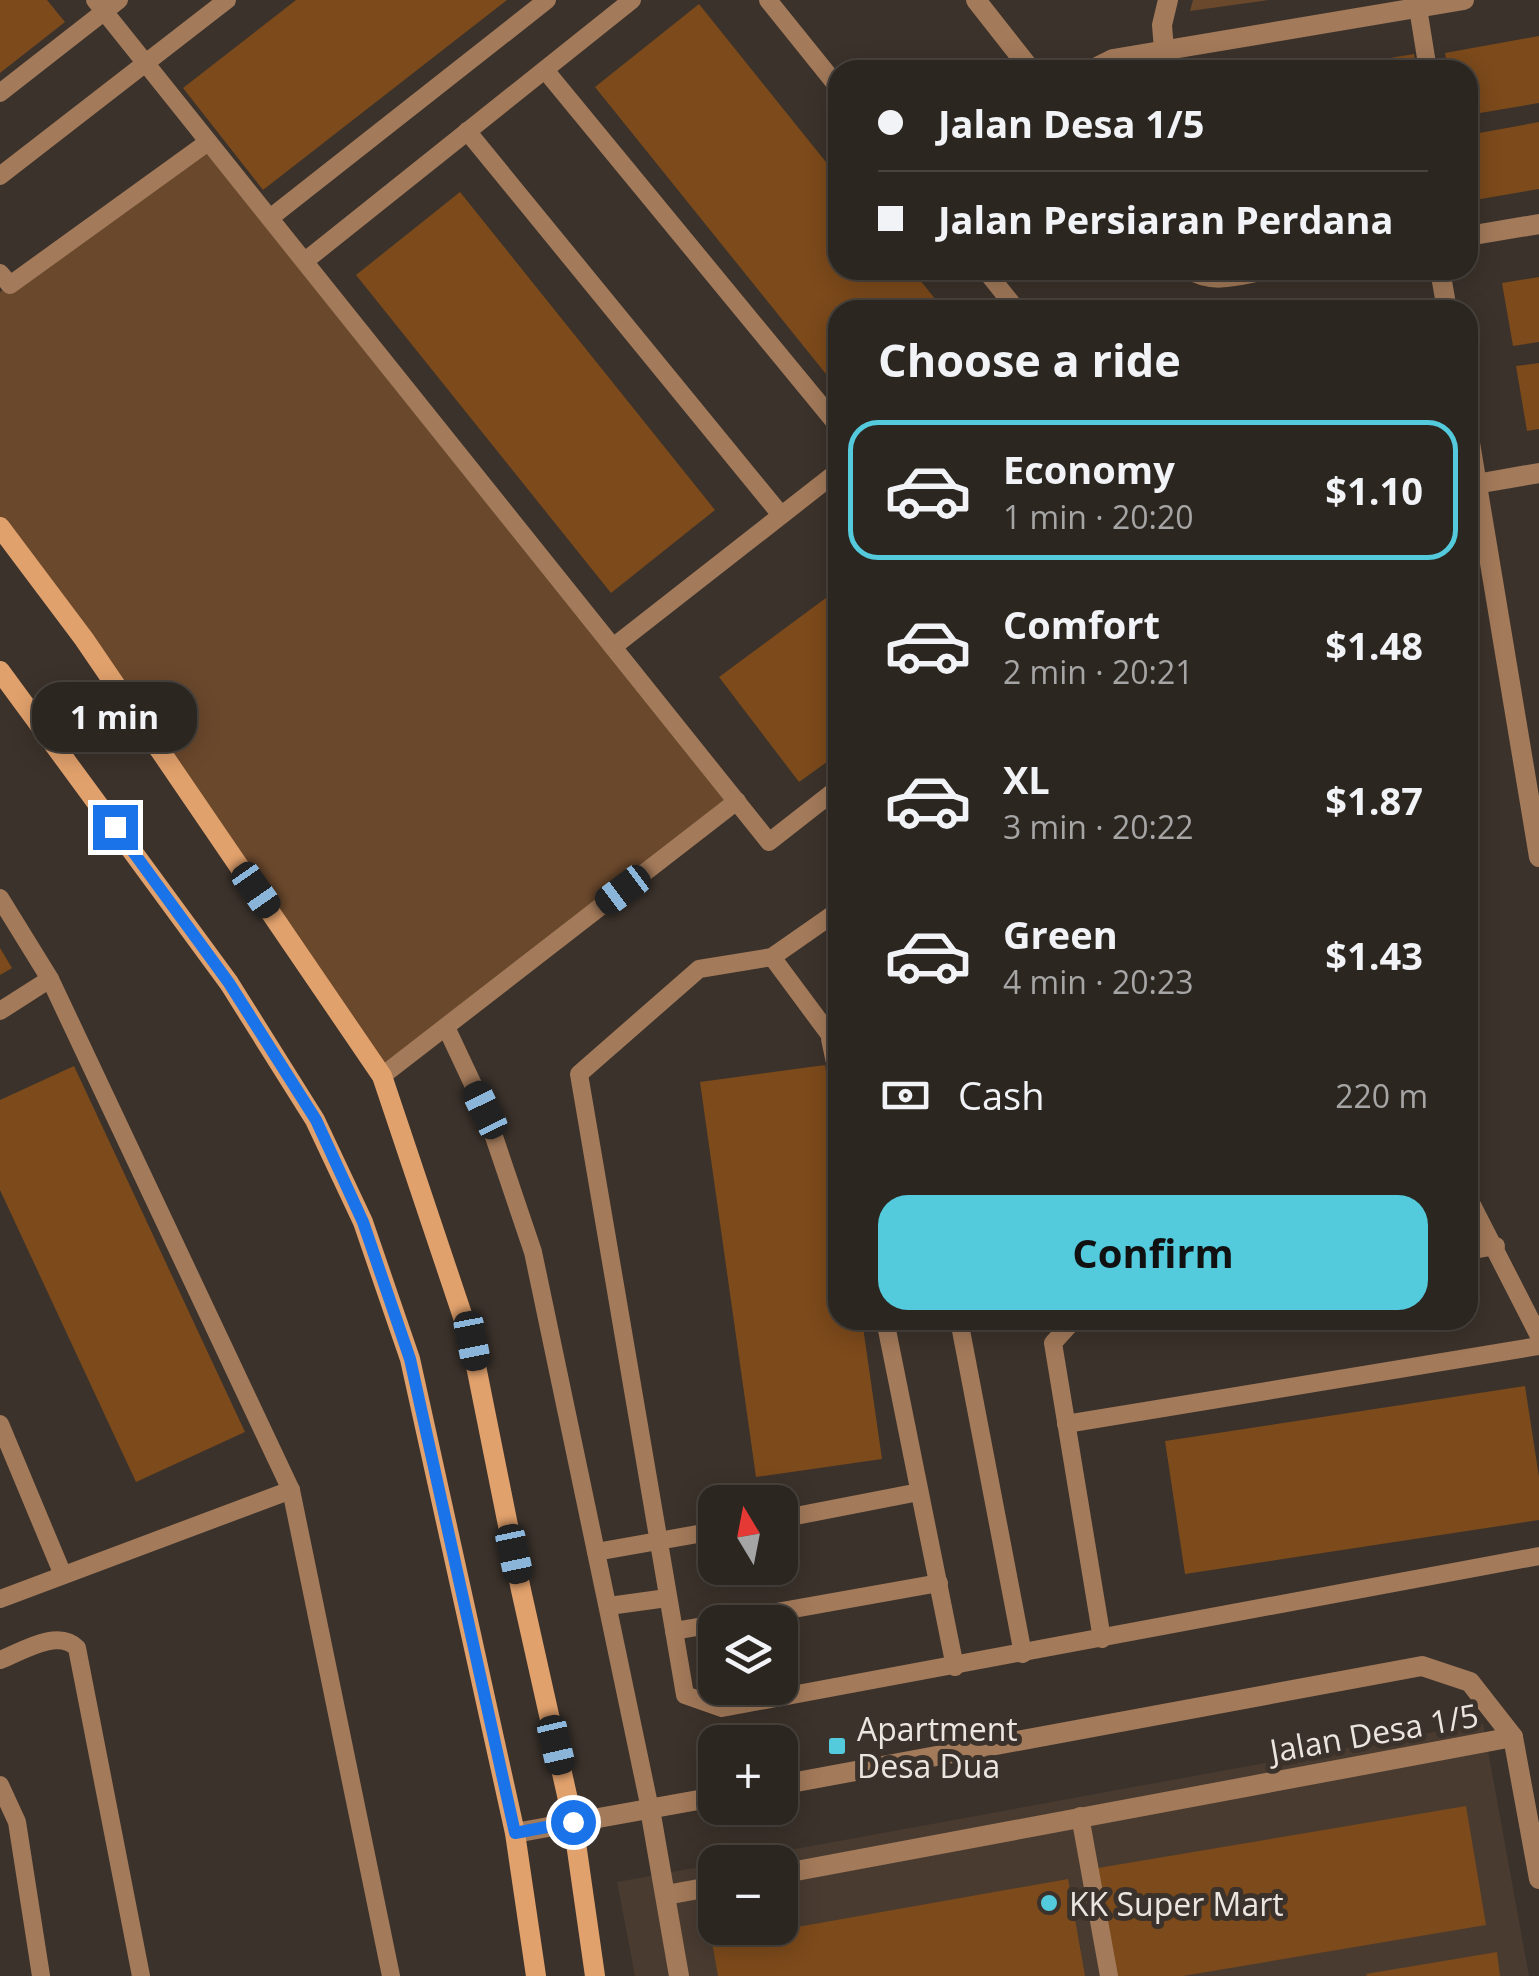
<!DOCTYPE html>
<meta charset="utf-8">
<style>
:root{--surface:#2c2620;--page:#342e29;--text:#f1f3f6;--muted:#a6a5a5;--line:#48433e;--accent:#54cadd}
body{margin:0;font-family:"Open Sans",sans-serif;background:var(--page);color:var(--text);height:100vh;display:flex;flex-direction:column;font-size:38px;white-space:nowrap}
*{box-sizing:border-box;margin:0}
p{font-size:32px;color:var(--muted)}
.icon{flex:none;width:55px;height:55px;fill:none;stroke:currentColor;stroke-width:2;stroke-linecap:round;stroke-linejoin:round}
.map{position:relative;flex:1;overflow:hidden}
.details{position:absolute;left:828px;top:300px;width:650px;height:1030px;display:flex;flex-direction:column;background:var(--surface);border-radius:30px;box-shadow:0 5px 25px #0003,0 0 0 2px var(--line)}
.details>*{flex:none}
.banner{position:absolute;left:828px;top:60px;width:650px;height:220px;border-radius:30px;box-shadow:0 5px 25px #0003,0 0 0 2px var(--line);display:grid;align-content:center;height:220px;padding:0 50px;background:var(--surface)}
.needle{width:65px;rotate:350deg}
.controls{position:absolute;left:698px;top:1485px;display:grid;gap:20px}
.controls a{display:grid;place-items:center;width:100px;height:100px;border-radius:20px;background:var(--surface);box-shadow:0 5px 25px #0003,0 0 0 2px var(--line);font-size:50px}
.end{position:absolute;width:45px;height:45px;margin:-22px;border:12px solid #1a73e8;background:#fff;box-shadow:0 0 0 5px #fff}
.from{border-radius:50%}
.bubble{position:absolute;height:70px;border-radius:30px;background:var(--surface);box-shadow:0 5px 25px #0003,0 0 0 2px var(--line);font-size:32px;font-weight:700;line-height:70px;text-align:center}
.car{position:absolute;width:30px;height:60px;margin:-30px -15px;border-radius:12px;box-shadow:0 0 8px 2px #0007;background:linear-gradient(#222 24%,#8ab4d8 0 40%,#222 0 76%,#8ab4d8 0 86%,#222 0)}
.banner b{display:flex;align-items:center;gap:35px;height:95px;font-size:38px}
.banner b+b{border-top:2px solid var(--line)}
.banner i{width:25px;height:25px;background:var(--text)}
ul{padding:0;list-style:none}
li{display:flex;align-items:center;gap:30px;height:140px;margin:0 20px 15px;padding:0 30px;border:5px solid transparent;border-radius:30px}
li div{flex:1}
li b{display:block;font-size:38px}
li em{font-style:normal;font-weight:700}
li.active{border-color:var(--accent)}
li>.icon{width:90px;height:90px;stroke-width:1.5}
h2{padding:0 50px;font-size:45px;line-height:120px}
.pay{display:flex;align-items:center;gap:25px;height:110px;padding:0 50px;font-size:38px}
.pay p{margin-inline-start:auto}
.button{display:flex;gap:20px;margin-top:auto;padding:20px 50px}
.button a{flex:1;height:115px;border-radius:30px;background:var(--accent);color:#111;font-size:40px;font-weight:700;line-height:115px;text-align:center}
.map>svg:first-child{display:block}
.built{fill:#493b30}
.green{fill:#6a482c}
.building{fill:#7c4a1b}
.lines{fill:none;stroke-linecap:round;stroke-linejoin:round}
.lane{stroke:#a37a5a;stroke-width:18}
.street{stroke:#a37a5a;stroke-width:20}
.secondary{stroke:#e1a16c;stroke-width:20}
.route{stroke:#1a73e8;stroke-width:12}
.poi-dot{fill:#54cadd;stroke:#3b322b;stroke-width:4}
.labels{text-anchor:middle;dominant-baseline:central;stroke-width:10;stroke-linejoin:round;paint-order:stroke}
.poi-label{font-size:32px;fill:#ebe5e0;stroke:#3b322b;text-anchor:start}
.street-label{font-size:32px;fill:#ebe5e0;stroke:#3b322b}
</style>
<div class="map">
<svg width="1539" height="1976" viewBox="0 0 1539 1976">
<rect width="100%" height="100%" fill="#3b322b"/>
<polygon class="built" points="1483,1723 1529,1976 635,1976 617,1882 715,1864 715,1928 780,1928 780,1862 724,1862"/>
<g class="green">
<polygon points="1193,0 1269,0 1190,11"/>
<polygon points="208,142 737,801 382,1073 0,524 0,292"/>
</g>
<g class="building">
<polygon points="0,0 47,0 65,22 0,73"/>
<polygon points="296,0 507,0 263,190 183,88"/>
<polygon points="699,4 838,177 838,270 912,270 944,310 838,310 838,389 595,87"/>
<polygon points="1539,36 1539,103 1468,115 1468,70 1448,70 1445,53"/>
<polygon points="1414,54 1417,70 1330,70 1330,68"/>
<polygon points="1539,122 1539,189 1469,201 1468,135"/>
<polygon points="460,192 715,510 611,593 356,275"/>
<polygon points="1539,277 1539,342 1513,346 1502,283"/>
<polygon points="1539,363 1539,429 1527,431 1516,366"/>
<polygon points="838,589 838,754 799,782 719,677"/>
<polygon points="0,948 12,968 0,975"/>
<polygon points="825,1065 838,1149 838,1320 862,1320 882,1459 756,1477 700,1082"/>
<polygon points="74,1066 245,1432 136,1482 0,1190 0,1100"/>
<polygon points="1525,1386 1539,1477 1539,1520 1185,1574 1165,1441"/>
<polygon points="1466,1806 1486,1925 1183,1976 1116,1976 1098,1868"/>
<polygon points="1068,1879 1085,1976 718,1976 712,1942"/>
<polygon points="1497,1952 1500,1976 1367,1976 1366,1974"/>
</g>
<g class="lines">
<g class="lane">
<polyline points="95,0 769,842 838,788"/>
<polyline points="768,0 838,87"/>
<polyline points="1418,8 1428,70"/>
<polyline points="545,70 838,426"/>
<polyline points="0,93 119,0"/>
<polyline points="467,131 781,515"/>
<polyline points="0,176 227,0"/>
<polyline points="270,218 547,0"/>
<polyline points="305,261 632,0"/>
<polyline points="985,270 1017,310"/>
<polyline points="0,273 10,285 208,142"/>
<polyline points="613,647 838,471"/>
<polyline points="0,898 50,979 291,1490 391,1976"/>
<polyline points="838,911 772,957 699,969 579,1074 685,1695 722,1708 1539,1556"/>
<polyline points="772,957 838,1046"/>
<polyline points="0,1011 50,979"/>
<polyline points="446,1027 485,1110 533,1252 650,1809"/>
<polyline points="830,1039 838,1076"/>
<polyline points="382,1076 737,801"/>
<polyline points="1468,1197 1539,1336"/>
<polyline points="1468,1251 1496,1246"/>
<polyline points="885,1320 955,1667"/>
<polyline points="959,1320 1023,1654"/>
<polyline points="1081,1320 1073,1321 1053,1343 1102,1639"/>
<polyline points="0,1424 63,1575"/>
<polyline points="1066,1424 1539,1346"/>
<polyline points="780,1519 919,1492"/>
<polyline points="596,1552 715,1531"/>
<polyline points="0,1599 291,1490"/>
<polyline points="609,1606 667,1598"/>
<polyline points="721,1622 939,1583"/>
<polyline points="674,1631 715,1624"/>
<path d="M0 1660C21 1652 58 1628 77 1648L141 1976"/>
<polyline points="0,1785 17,1822 41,1976"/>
<polyline points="1080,1816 1109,1976"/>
</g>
<g class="street">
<polyline points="976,0 1031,70"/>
<polyline points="1164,50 1162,25 1168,0"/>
<polyline points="1091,70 1113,59 1464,0"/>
<polyline points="1468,236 1539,224"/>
<path d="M1191 270C1213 285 1243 274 1267 270"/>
<polyline points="1440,270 1447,310"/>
<polyline points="1468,431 1539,857"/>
<polyline points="1476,484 1539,473"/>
<polyline points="780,1785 1422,1666 1470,1682 1513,1737 1539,1879"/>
<polyline points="650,1809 679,1976"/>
<polyline points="515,1833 715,1797"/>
<polyline points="780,1874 1513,1737"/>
<polyline points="666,1895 715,1886"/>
</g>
<g class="secondary">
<polyline points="0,527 84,639 382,1076 471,1341 521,1590 573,1822 595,1976"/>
<polyline points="0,671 229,983 315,1120 363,1222 410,1359 515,1833 536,1976"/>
</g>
</g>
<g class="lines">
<polyline class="route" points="115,827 229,983 316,1120 363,1222 410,1359 515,1833 573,1822"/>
</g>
<g class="poi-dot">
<rect x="827" y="1736" width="20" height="20" rx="5"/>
<circle cx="1049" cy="1903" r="10"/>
</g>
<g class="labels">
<g class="poi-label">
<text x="857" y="1728">Apartment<tspan x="857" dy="37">Desa Dua</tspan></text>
<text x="1069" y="1903">KK Super Mart</text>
</g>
<g class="street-label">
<text transform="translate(1374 1732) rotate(-10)">Jalan Desa 1/5</text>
</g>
</g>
</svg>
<div class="controls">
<a><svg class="needle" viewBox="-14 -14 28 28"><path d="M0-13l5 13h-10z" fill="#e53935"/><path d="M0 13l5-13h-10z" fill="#a6a5a5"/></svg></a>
<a><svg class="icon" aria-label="layers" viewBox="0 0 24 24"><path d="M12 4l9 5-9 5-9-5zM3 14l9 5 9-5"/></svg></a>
<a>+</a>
<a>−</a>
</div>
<i class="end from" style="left:573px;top:1822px"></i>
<i class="end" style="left:115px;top:827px"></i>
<div class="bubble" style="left:32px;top:682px;width:165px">1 min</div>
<i class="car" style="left:256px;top:890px;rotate:145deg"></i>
<i class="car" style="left:623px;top:890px;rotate:233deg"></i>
<i class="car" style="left:485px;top:1110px;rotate:334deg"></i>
<i class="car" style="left:472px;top:1341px;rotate:169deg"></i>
<i class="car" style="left:514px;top:1554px;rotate:168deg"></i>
<i class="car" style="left:556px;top:1745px;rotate:167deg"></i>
<div class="banner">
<b><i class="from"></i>Jalan Desa 1/5</b>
<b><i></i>Jalan Persiaran Perdana</b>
</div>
<section class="details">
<h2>Choose a ride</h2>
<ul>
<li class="active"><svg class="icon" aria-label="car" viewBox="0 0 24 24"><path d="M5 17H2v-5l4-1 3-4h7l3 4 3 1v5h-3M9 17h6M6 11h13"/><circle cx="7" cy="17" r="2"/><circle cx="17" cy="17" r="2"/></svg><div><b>Economy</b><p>1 min · 20:20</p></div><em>$1.10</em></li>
<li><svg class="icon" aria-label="car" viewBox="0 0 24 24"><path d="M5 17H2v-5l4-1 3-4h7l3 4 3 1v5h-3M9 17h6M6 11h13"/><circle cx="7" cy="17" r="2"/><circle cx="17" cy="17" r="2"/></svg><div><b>Comfort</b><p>2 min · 20:21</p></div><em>$1.48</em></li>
<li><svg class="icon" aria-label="car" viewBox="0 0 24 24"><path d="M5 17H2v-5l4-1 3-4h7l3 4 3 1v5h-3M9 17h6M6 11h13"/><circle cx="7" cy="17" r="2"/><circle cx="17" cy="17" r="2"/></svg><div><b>XL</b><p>3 min · 20:22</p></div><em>$1.87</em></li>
<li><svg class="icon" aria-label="car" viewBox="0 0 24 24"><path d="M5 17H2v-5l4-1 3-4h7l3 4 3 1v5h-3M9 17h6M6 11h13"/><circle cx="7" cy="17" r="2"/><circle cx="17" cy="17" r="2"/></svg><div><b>Green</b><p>4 min · 20:23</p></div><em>$1.43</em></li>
</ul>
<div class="pay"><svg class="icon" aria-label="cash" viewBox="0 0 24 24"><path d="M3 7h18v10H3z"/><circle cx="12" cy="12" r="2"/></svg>Cash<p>220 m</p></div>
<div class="button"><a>Confirm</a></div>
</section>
</div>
